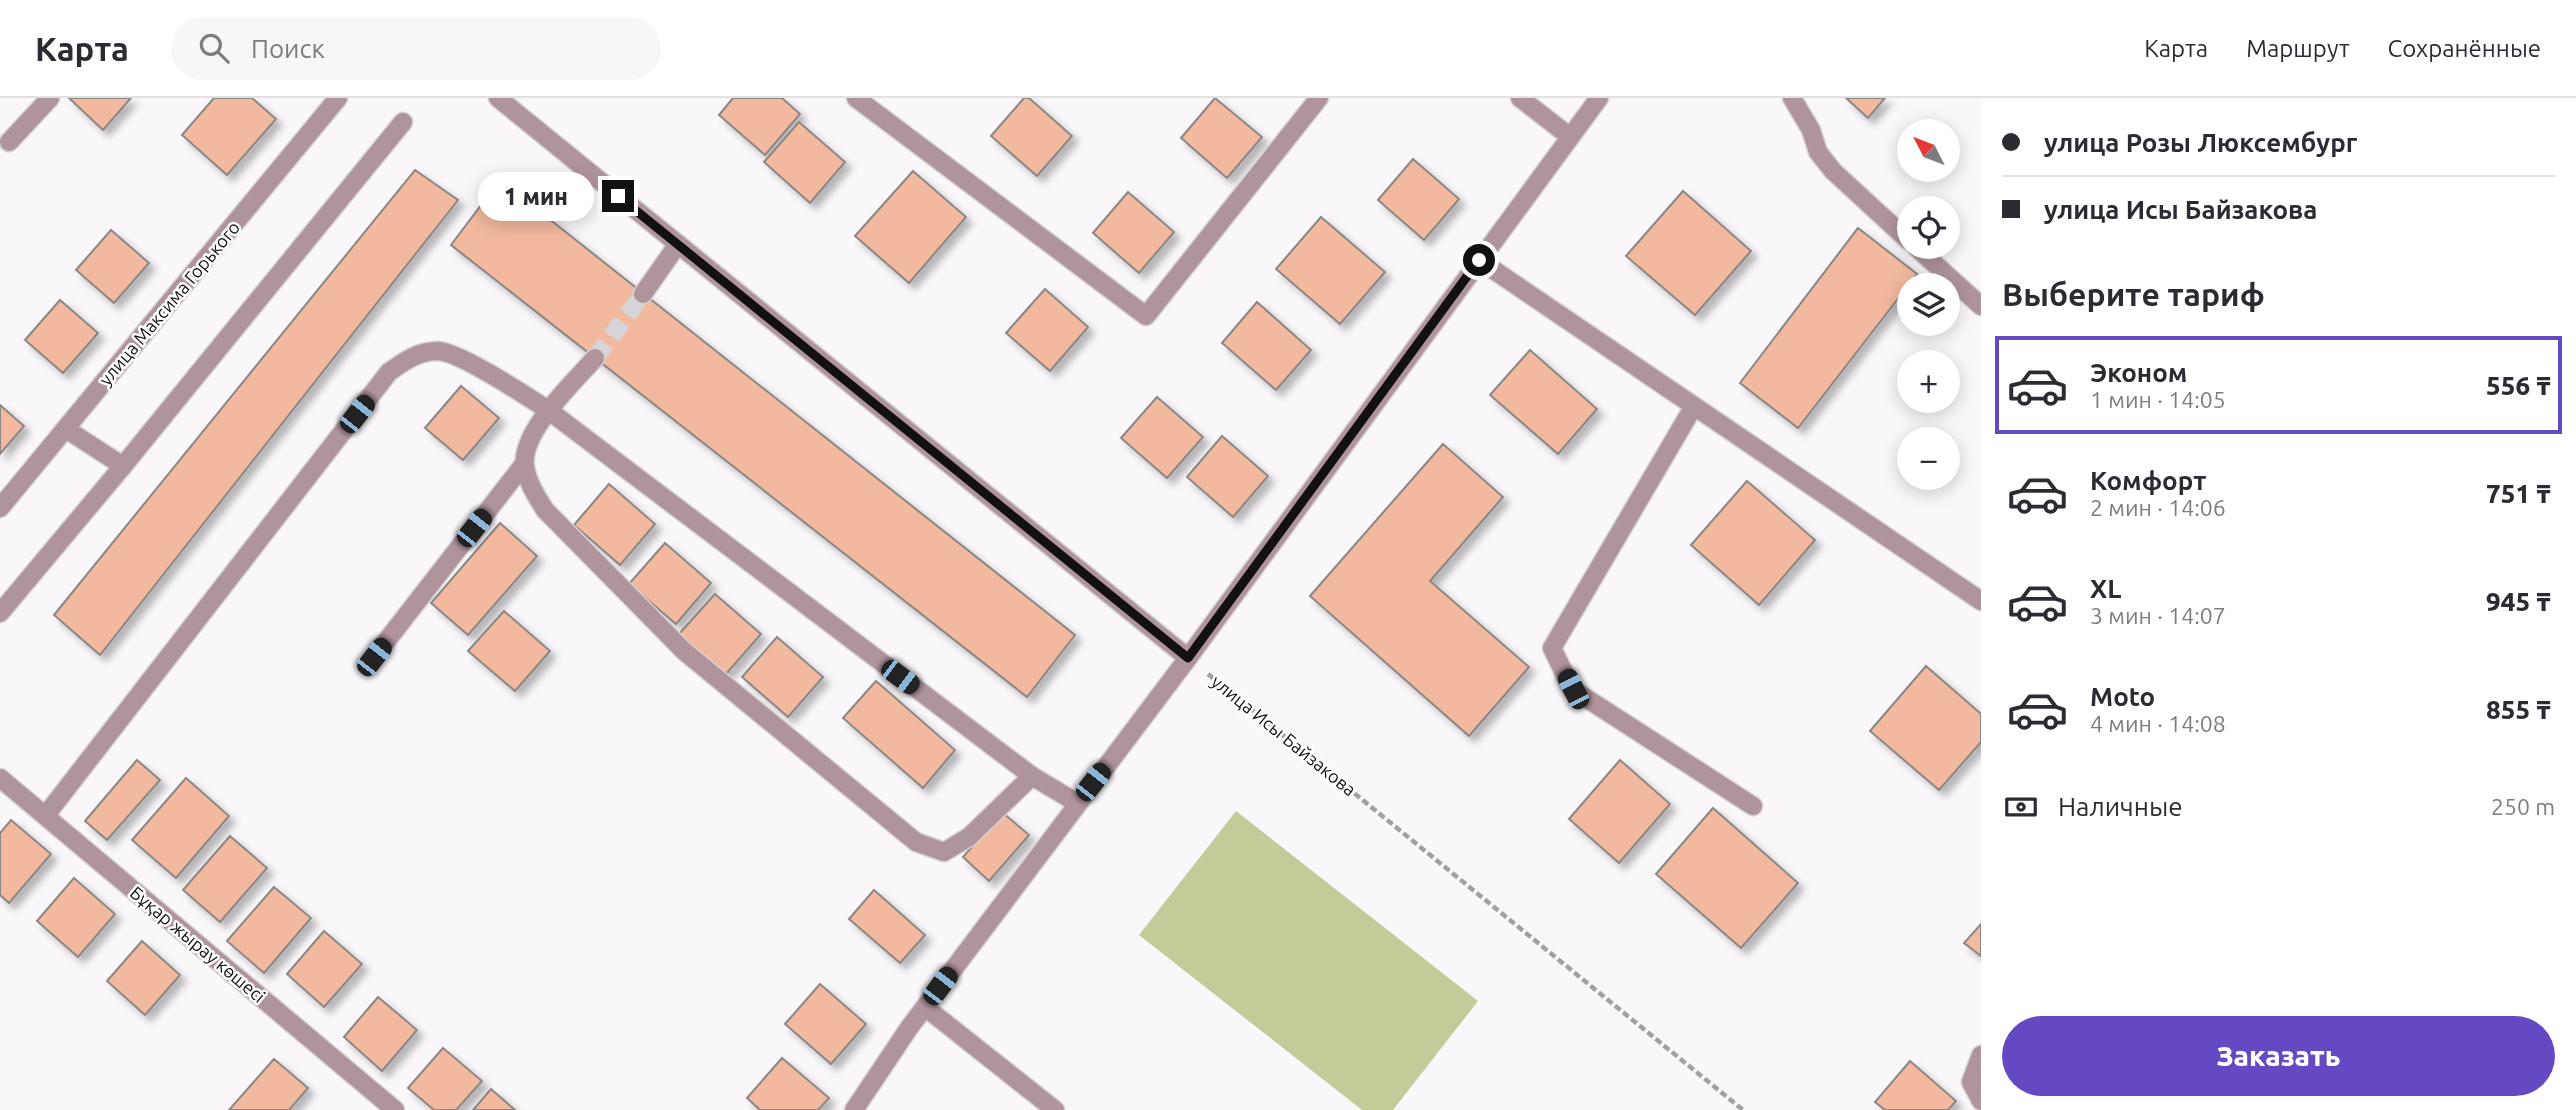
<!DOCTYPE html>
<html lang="ru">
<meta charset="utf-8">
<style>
:root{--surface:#fff;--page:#f7f7f7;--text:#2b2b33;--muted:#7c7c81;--line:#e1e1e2;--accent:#6449c2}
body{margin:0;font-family:Ubuntu,sans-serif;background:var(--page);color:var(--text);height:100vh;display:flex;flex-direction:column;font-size:26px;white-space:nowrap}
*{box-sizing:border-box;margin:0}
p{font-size:23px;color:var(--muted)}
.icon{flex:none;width:38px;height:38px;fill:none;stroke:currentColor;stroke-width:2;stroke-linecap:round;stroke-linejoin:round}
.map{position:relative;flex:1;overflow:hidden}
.drawer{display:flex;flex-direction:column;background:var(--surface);width:595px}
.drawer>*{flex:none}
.top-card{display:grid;align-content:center;height:154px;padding:0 21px;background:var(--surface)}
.needle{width:46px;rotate:312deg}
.controls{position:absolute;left:1897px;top:21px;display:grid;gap:14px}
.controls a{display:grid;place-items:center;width:63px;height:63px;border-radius:50%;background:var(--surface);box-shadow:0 4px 18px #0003;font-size:35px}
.end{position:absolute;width:32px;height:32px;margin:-16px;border:9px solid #121112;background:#fff;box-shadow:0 0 0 4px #fff}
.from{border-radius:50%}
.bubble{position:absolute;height:49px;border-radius:24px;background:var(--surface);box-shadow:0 4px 18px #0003;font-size:23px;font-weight:800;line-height:49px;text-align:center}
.car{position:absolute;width:21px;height:42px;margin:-21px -10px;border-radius:9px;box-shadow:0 0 5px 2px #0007;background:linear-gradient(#222 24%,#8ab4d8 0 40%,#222 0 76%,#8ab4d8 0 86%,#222 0)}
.top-card b{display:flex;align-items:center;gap:24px;height:66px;font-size:26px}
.top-card b+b{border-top:2px solid var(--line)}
.top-card i{width:18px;height:18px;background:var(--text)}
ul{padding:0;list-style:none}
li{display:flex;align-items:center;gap:21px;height:98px;margin:0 14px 10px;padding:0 7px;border:4px solid transparent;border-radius:0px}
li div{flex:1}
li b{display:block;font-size:26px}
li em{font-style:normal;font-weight:800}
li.active{border-color:var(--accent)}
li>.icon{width:63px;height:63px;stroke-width:1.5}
h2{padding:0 21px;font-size:32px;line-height:84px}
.pay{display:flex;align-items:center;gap:18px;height:77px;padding:0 21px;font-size:26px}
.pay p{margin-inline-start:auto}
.button{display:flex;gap:14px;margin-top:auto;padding:14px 21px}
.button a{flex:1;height:80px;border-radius:42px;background:var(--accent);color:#fff;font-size:28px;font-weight:800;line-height:80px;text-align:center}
header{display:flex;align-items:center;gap:42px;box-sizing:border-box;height:98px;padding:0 35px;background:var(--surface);border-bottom:2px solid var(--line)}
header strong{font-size:33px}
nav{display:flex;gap:38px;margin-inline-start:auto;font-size:24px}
.search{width:490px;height:63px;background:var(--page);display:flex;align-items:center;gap:18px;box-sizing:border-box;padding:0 24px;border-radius:38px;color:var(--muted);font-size:26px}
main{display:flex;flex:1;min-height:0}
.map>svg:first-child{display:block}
.green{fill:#c1cc99}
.building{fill:#f3b99e;stroke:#8a8785;stroke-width:2;filter:url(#shadow)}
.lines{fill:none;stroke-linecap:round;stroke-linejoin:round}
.minor-tunnel{stroke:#d6d4d7;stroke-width:18;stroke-dasharray:18 9;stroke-linecap:butt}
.minor-casing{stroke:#d4d2d5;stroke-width:21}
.path{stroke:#a2a0a2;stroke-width:4.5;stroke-dasharray:7 3.5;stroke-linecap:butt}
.minor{stroke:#b0949b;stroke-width:18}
.route{stroke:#121112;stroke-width:9}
.labels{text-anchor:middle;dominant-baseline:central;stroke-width:5;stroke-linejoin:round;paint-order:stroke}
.street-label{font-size:18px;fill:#121112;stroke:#fff}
</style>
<header>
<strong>Карта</strong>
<div class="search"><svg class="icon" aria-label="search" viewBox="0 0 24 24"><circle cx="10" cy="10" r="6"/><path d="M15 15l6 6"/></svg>Поиск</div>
<nav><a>Карта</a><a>Маршрут</a><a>Сохранённые</a></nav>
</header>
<main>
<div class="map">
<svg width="1981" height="1012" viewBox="0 0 1981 1012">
<defs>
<filter id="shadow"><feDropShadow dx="6" dy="6" stdDeviation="3.5" flood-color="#0004"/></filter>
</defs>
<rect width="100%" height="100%" fill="#f9f7fa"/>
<polygon class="green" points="1236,713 1478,903 1393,1012 1362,1012 1139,837"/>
<g class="building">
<polygon points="69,0 131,0 103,32"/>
<polygon points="214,0 252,0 276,21 227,77 182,37"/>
<polygon points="733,0 782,0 800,16 765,57 719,17"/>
<polygon points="1024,0 1029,0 1072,38 1037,78 991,38"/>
<polygon points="1215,0 1262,39 1227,80 1181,40"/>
<polygon points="1846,0 1885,0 1868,20"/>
<polygon points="799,24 845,64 810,105 764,64"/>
<polygon points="1413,61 1459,101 1424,142 1378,102"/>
<polygon points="415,72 458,102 100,557 54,517"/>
<polygon points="913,73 966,119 909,185 855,138"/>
<polygon points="500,82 1075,537 1027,599 451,147"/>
<polygon points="1683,93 1751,153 1695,217 1626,158"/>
<polygon points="1128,94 1174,134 1139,175 1093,135"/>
<polygon points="1321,119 1385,174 1340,226 1276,171"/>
<polygon points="1858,130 1917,176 1798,330 1740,285"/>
<polygon points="111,132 149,165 114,205 76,172"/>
<polygon points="1045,191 1088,229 1050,273 1006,235"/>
<polygon points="60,202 98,235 63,275 25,242"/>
<polygon points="1257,204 1311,252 1276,292 1222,245"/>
<polygon points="1530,252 1597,311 1558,356 1490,297"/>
<polygon points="461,288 499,320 463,362 425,330"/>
<polygon points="1157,299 1203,339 1167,380 1121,340"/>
<polygon points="0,307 24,328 0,356"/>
<polygon points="1222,338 1268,378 1233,419 1187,379"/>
<polygon points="1443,346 1503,399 1430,483 1529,569 1469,638 1310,498"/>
<polygon points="1747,383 1815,442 1759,507 1691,447"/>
<polygon points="609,386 655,426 620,467 574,427"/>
<polygon points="500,425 537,458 468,537 431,505"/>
<polygon points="665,445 711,485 676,526 629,486"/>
<polygon points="715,496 761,536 725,577 679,536"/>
<polygon points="504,513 550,553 515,593 468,553"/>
<polygon points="777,539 823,579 788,619 742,579"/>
<polygon points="1926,568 1981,616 1981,644 1939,692 1870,633"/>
<polygon points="876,583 955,652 923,690 843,620"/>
<polygon points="137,662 160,682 107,742 85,723"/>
<polygon points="1620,662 1670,706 1619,765 1569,721"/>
<polygon points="186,680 229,718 176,780 132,742"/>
<polygon points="1713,710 1798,785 1741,850 1656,776"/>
<polygon points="1002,714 1029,737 989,783 963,759"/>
<polygon points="11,722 51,756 9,805 0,797 0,735"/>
<polygon points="230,738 267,770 220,824 183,792"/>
<polygon points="74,780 115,816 78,859 37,823"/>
<polygon points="274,789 311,820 264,875 227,843"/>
<polygon points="874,792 925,837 900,865 849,821"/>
<polygon points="1981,826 1981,858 1964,845"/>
<polygon points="324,833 362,866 324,909 287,876"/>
<polygon points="142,843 180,877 145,917 107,883"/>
<polygon points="820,886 866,926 831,966 785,926"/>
<polygon points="378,899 417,932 382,973 344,939"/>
<polygon points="443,950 482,983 456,1012 434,1012 408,990"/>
<polygon points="782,960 829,1000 818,1012 760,1012 747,1000"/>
<polygon points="274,961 308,990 289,1012 229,1012"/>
<polygon points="1910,963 1956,1003 1948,1012 1885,1012 1875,1004"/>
<polygon points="491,991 515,1012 473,1012"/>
</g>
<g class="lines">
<polyline class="minor-tunnel" points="595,260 643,196"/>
<defs>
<g id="minor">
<polyline points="498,0 1188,560"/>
<polyline points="856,0 1146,218 1319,0"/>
<polyline points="1520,0 1569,38"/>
<polyline points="1792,0 1811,32 1818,54 1833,73 1909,143"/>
<polyline points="9,44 50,0"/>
<polyline points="1916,149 1981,208"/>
<polyline points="1479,162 1981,503"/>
<polyline points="643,196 678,146"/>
<path d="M595 260C574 284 520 334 525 368 527 384 537 399 545 412L684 553 916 744 944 754 969 739 1032 678"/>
<polyline points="1694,308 1552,550 1572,591 1753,708"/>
<polyline points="66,331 123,368 403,24"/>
<polyline points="0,410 338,0"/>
<polyline points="0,515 123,368"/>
<polyline points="374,559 524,366"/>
<polyline points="0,680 395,1012"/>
<path d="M46 717 389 274C405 263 418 253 438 253 460 254 528 299 548 312L1032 678 1077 705"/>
<polyline points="925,909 1055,1012"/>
<polyline points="1981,957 1971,984 1981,1003"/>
<polyline points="854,1012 909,930 1188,560 1599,0"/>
</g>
</defs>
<use href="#minor" class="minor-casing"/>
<polyline class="path" points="1208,576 1743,1012"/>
<use href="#minor" class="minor"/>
</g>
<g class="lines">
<polyline class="route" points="618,98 1188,560 1479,162"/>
</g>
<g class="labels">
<g class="street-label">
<text transform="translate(169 205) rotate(-50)">улица Максима Горького</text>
<text transform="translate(1284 637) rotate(39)">улица Исы Байзакова</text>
<text transform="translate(198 846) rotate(40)">Бұқар жырау көшесі</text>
</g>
</g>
</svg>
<div class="controls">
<a><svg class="needle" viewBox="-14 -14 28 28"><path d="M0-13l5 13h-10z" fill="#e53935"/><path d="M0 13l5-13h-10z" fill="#7c7c81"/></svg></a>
<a><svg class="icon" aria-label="locate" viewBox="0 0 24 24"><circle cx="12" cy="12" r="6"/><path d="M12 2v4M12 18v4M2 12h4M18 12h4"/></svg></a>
<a><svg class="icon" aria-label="layers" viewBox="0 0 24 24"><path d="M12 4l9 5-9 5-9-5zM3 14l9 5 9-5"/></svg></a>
<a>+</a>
<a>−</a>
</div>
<i class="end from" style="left:1479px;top:162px"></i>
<i class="end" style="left:618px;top:98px"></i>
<div class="bubble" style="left:478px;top:74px;width:116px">1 мин</div>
<i class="car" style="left:357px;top:316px;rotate:38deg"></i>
<i class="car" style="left:474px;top:430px;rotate:38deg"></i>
<i class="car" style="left:374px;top:559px;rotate:38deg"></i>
<i class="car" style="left:900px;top:579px;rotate:127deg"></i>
<i class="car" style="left:1573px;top:591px;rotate:333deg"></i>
<i class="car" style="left:1093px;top:684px;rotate:38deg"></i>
<i class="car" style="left:940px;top:888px;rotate:37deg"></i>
</div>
<section class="drawer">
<div class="top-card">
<b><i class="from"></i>улица Розы Люксембург</b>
<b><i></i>улица Исы Байзакова</b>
</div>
<h2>Выберите тариф</h2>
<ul>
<li class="active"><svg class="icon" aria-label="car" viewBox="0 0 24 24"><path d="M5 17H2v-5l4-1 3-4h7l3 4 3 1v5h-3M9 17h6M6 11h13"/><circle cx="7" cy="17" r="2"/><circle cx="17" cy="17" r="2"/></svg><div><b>Эконом</b><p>1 мин · 14:05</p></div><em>556 ₸</em></li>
<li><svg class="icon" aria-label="car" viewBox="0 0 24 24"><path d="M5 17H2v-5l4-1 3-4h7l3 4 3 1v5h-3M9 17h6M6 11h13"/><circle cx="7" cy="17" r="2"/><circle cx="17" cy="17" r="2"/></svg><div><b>Комфорт</b><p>2 мин · 14:06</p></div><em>751 ₸</em></li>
<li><svg class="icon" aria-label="car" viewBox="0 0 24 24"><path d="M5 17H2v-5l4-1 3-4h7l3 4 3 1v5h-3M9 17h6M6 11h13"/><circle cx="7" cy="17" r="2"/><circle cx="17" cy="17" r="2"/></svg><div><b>XL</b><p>3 мин · 14:07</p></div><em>945 ₸</em></li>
<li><svg class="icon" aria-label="car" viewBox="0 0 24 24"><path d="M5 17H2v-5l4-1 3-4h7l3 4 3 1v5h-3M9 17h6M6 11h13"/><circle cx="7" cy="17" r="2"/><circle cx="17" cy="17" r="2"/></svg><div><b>Moto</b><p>4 мин · 14:08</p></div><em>855 ₸</em></li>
</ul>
<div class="pay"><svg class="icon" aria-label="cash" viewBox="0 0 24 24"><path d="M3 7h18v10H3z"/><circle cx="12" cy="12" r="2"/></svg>Наличные<p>250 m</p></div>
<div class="button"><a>Заказать</a></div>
</section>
</main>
